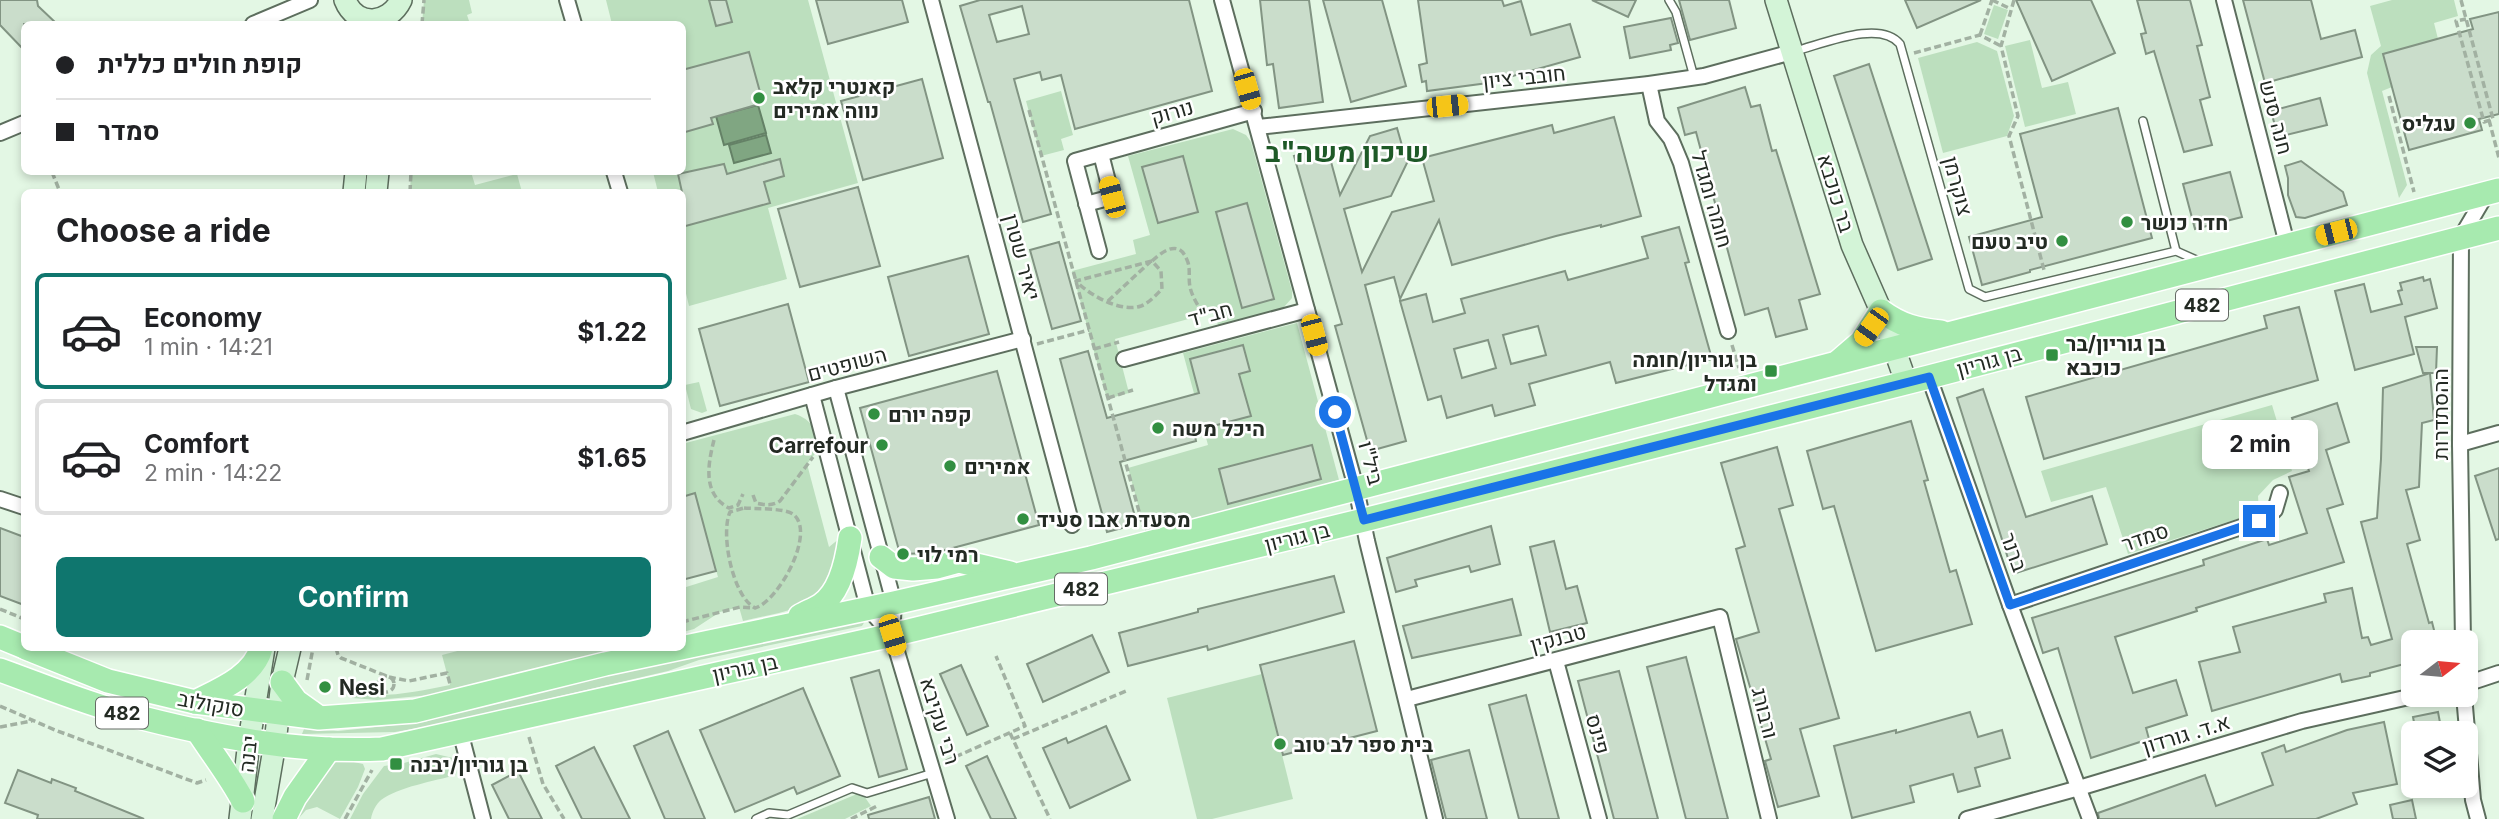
<!DOCTYPE html>
<meta charset="utf-8">
<style>
:root{--surface:#fff;--page:#f6f6f6;--text:#202124;--muted:#757577;--line:#e0e0e0;--accent:#0f766e}
body{margin:0;font-family:Inter,Heebo,sans-serif;background:var(--page);color:var(--text);height:100vh;display:flex;flex-direction:column;font-size:26px;white-space:nowrap}
*{box-sizing:border-box;margin:0}
p{font-size:23px;color:var(--muted)}
.icon{flex:none;width:38px;height:38px;fill:none;stroke:currentColor;stroke-width:2;stroke-linecap:round;stroke-linejoin:round}
.map{position:relative;flex:1;overflow:hidden}
.side{position:absolute;left:21px;top:189px;width:665px;height:462px;display:flex;flex-direction:column;background:var(--surface);border-radius:10px;box-shadow:0 4px 10px #0003}
.side>*{flex:none}
.hud{position:absolute;left:21px;top:21px;width:665px;height:154px;border-radius:10px;box-shadow:0 4px 10px #0003;display:grid;align-content:center;height:154px;padding:0 35px;background:var(--surface)}
.needle{width:46px;rotate:74deg}
.fabs{position:absolute;left:2401px;top:630px;display:grid;gap:14px}
.fabs a{display:grid;place-items:center;width:77px;height:77px;border-radius:10px;background:var(--surface);box-shadow:0 4px 10px #0003;font-size:35px}
.end{position:absolute;width:32px;height:32px;margin:-16px;border:9px solid #1a73e8;background:#fff;box-shadow:0 0 0 4px #fff}
.from{border-radius:50%}
.bubble{position:absolute;height:49px;border-radius:10px;background:var(--surface);box-shadow:0 4px 10px #0003;font-size:23px;font-weight:700;line-height:49px;text-align:center}
.car{position:absolute;width:21px;height:42px;margin:-21px -10px;border-radius:9px;box-shadow:0 0 5px 2px #0007;background:linear-gradient(#f5c518 24%,#345 0 40%,#f5c518 0 76%,#345 0 86%,#f5c518 0)}
.hud b{display:flex;align-items:center;gap:24px;height:66px;font-size:26px}
.hud b+b{border-top:2px solid var(--line)}
.hud i{width:18px;height:18px;background:var(--text)}
ul{padding:0;list-style:none}
li{display:flex;align-items:center;gap:21px;height:116px;margin:0 14px 10px;padding:0 21px;border:4px solid var(--line);border-radius:10px}
li div{flex:1}
li b{display:block;font-size:26px}
li em{font-style:normal;font-weight:700}
li.current{border-color:var(--accent)}
li>.icon{width:63px;height:63px;stroke-width:1.5}
h2{padding:0 35px;font-size:32px;line-height:84px}
.button{display:flex;gap:14px;margin-top:auto;padding:14px 35px}
.button a{flex:1;height:80px;border-radius:10px;background:var(--accent);color:#fff;font-size:28px;font-weight:700;line-height:80px;text-align:center}
.map>svg:first-child{display:block}
.green{fill:#bcdfbe;fill-rule:evenodd}
.water{fill:#80a682;stroke:#648166;stroke-width:2}
.building{fill:#caddcb;stroke:#829483;stroke-width:2;fill-rule:evenodd}
.lines{fill:none;stroke-linecap:round;stroke-linejoin:round}
.lane-casing{stroke:#5d6e5e;stroke-width:10}
.street-casing{stroke:#5d6e5e;stroke-width:18}
.secondary-casing{stroke:#5d6e5e;stroke-width:24}
.primary-casing{stroke:#fff;stroke-width:26}
.path{stroke:#a2b1a2;stroke-width:3.5;stroke-dasharray:7 3.5;stroke-linecap:butt}
.lane{stroke:#fff;stroke-width:7}
.street{stroke:#fff;stroke-width:14}
.secondary{stroke:#d3f4d7;stroke-width:21}
.primary{stroke:#a7eaaf;stroke-width:23}
.route{stroke:#1a73e8;stroke-width:9}
.poi-dot{fill:#328f41;stroke:#fff;stroke-width:2.5}
.labels{text-anchor:middle;dominant-baseline:central;stroke-width:5;stroke-linejoin:round;paint-order:stroke}
.shield{fill:#fff;stroke:#656a65;stroke-width:2}
.shield-label{font-size:19px;font-weight:bold;fill:#232a23}
.street-label{font-size:21px;fill:#232a23;stroke:#fff}
.poi-label{font-size:21px;font-weight:bold;fill:#232a23;stroke:#fff;text-anchor:start}
.district-label{font-size:28px;font-weight:bold;fill:#1e5927;stroke:#fff}
</style>
<div class="map">
<svg width="2499" height="819" viewBox="0 0 2499 819">
<rect width="100%" height="100%" fill="#e3f7e4"/>
<g class="green">
<polygon points="424,0 469,0 472,13 467,15 470,24 422,24"/>
<polygon points="606,0 808,0 858,183 768,208 787,279 689,306 683,281 682,192 658,192 653,172 682,172 682,24 612,24"/>
<polygon points="2392,0 2454,0 2458,16 2434,23 2438,39 2383,54 2392,87 2382,91 2407,185 2399,198 2367,73 2371,55 2381,46 2370,6"/>
<polygon points="1994,5 2008,10 1998,39 1984,34"/>
<polygon points="2030,40 2042,88 2068,82 2076,114 2025,127 2005,46"/>
<polygon points="1977,42 1997,51 2014,116 2007,136 1943,153 1918,58"/>
<polygon points="1061,91 1073,135 1061,139 1064,150 1041,156 1026,101"/>
<path d="M1233 129 1246 135 1251 142 1292 291V298L1283 308 1218 325 1214 312 1115 339 1129 393 1107 399 1072 271 1136 254 1133 240 1150 235 1128 156ZM1183 156 1198 212 1158 223 1142 167ZM1247 203 1274 299 1242 307 1216 213Z"/>
<polygon points="411,172 471,172 475,185 517,174 522,192 410,192"/>
<polygon points="1297,323 1339,480 1146,534 1128,468 1208,445 1183,353"/>
<polygon points="699,382 707,411 702,413 691,409 685,385"/>
<polygon points="2272,405 2292,471 2273,480 2258,496 2259,512 2128,554 2106,487 2051,502 2041,471"/>
<path d="M795 414C813 420 818 432 817 451L807 464 829 547 840 538C842 551 838 558 833 570 816 612 783 611 743 621L739 607 720 612 694 629 683 632V588L718 577 695 494 683 497 682 444Z"/>
<polygon points="865,621 862,626 699,660 668,671 441,724 395,732 302,734 304,729 338,731 425,722 448,714 541,689"/>
<path d="M469 648H623L441 694 377 700 352 698 354 693C385 699 419 691 450 685L442 655Z"/>
<polygon points="1262,674 1293,799 1212,819 1197,819 1167,698"/>
<path d="M436 754 453 758 457 766 456 775C435 781 398 787 381 800 376 804 372 812 371 819H350L363 794 384 766 404 763Z"/>
<path d="M340 759 363 764 365 769 358 787 340 819 317 807 306 810 298 819C304 798 318 767 340 759Z"/>
<polygon points="857,794 864,796 871,806 845,819 797,819"/>
</g>
<g class="water">
<polygon points="758,105 766,133 724,145 716,116"/>
<polygon points="766,135 771,153 734,163 729,145"/>
</g>
<g class="building">
<polygon points="0,0 37,0 38,6 57,24 24,24 24,50 0,25"/>
<polygon points="709,0 726,0 732,22 716,26"/>
<polygon points="816,0 902,0 908,22 828,44"/>
<path d="M980 0H1189L1212 91 1075 129 1061 75 1042 80 1040 72 1014 79 1051 214 1023 222 990 102H988L960 6ZM1022 6 1029 34 997 42 989 15Z"/>
<polygon points="1260,0 1309,0 1323,102 1279,108 1273,64 1267,65"/>
<polygon points="1323,0 1382,0 1406,86 1351,102"/>
<polygon points="1418,0 1502,0 1504,6 1521,1 1531,35 1570,24 1580,57 1488,83 1427,91 1426,81 1422,82 1419,65 1427,63"/>
<polygon points="1592,0 1636,0 1628,17"/>
<polygon points="1679,0 1729,0 1736,28 1690,40"/>
<polygon points="1905,0 1981,0 1917,28"/>
<polygon points="2016,0 2091,0 2115,53 2052,81"/>
<polygon points="2137,0 2190,0 2202,45 2197,46 2210,97 2200,100 2212,145 2184,152 2154,51 2146,54 2141,34 2146,33"/>
<polygon points="2243,0 2311,0 2321,39 2355,30 2362,57 2265,83"/>
<polygon points="2499,12 2499,114 2479,119 2482,130 2409,150 2383,54 2473,29 2470,19"/>
<polygon points="1671,18 1678,43 1670,45 1671,50 1630,58 1624,27"/>
<polygon points="749,52 763,103 711,118 713,124 682,133 682,70"/>
<polygon points="1869,64 1932,259 1898,270 1834,76"/>
<polygon points="922,79 943,158 863,180 841,101"/>
<polygon points="1745,87 1751,107 1760,105 1772,151 1776,150 1820,294 1799,300 1807,329 1776,337 1768,308 1745,315 1696,132 1685,135 1678,108"/>
<polygon points="2320,98 2327,125 2278,137 2271,111"/>
<polygon points="2118,108 2152,238 2030,270 2030,272 1982,285 1969,237 2042,217 2020,134"/>
<polygon points="1614,117 1641,216 1601,227 1601,225 1556,236 1452,265 1439,220 1400,299 1394,277 1365,285 1406,441 1370,451 1335,326 1342,324 1294,156 1327,147 1340,195 1370,136 1397,128 1407,163 1391,196 1344,209 1362,272 1392,212 1434,201 1422,158 1552,125 1554,133"/>
<polygon points="1183,156 1198,212 1158,223 1142,167"/>
<polygon points="780,159 784,176 764,182 770,203 682,227 682,192 678,174 724,164 727,174"/>
<polygon points="2301,161 2343,192 2347,205 2305,218 2296,217 2288,195 2288,178 2285,166"/>
<polygon points="2230,172 2242,217 2195,229 2183,184"/>
<polygon points="858,187 880,266 800,287 778,209"/>
<polygon points="1247,203 1274,299 1242,308 1216,212"/>
<path d="M1679 227 1689 262 1685 263 1712 359 1616 383 1610 362 1529 384 1535 405 1495 416 1492 405 1447 418 1441 396 1428 400 1400 301 1426 294 1433 322 1465 313 1461 299 1565 271 1568 280 1648 258 1642 237ZM1538 326 1546 355 1511 364 1503 335ZM1488 340 1496 368 1462 378 1454 349Z"/>
<polygon points="1059,242 1081,321 1052,329 1030,250"/>
<polygon points="968,256 989,334 909,356 888,277"/>
<polygon points="2423,277 2424,281 2430,279 2437,308 2405,317 2414,354 2355,370 2335,291 2364,284 2371,312 2402,304 2398,291 2402,290 2400,283"/>
<polygon points="788,304 809,382 720,406 699,329"/>
<polygon points="2299,307 2318,380 2044,459 2026,397 2267,328 2264,316"/>
<polygon points="1243,345 1250,371 1239,374 1251,416 1194,431 1196,441 1120,462 1137,524 1107,532 1060,359 1088,351 1107,418 1199,393 1190,359"/>
<polygon points="2416,347 2437,347 2436,373 2423,373"/>
<polygon points="997,371 1039,525 934,553 900,554 860,408"/>
<polygon points="2430,373 2434,420 2422,423 2419,487 2406,490 2420,540 2407,544 2429,623 2432,622 2437,642 2403,642 2408,663 2370,673 2370,676 2342,682 2340,674 2212,711 2199,662 2240,652 2233,627 2326,602 2324,594 2352,588 2362,638 2368,637 2371,645 2392,639 2361,522 2377,518 2381,459 2383,388"/>
<polygon points="1983,389 2026,517 2092,496 2107,544 2013,574 1957,398"/>
<polygon points="2337,403 2349,442 2326,450 2343,504 2327,509 2344,562 2196,608 2197,611 2115,637 2133,693 2176,680 2187,715 2146,728 2149,739 2091,758 2058,648 2043,653 2032,618 2204,565 2203,560 2267,539 2269,545 2307,533 2289,477 2309,471 2292,418"/>
<polygon points="1911,421 1928,480 1924,481 1950,572 1956,570 1972,624 1876,651 1834,506 1823,509 1807,451"/>
<polygon points="1312,445 1321,479 1228,504 1219,469"/>
<polygon points="1777,447 1793,505 1779,509 1839,718 1800,729 1819,796 1778,807 1765,761 1771,759 1736,639 1759,632 1736,549 1745,546 1721,463"/>
<polygon points="2499,468 2499,539 2496,540 2475,476"/>
<polygon points="695,493 716,571 682,580 682,497"/>
<polygon points="1491,526 1500,564 1471,572 1469,566 1415,580 1417,586 1396,592 1387,558"/>
<polygon points="0,528 24,537 24,605 0,596"/>
<polygon points="1554,541 1566,589 1577,586 1587,623 1550,632 1530,547"/>
<polygon points="1334,576 1344,612 1208,650 1207,646 1128,666 1119,633 1198,612 1198,609"/>
<polygon points="1512,599 1521,635 1412,658 1403,626"/>
<polygon points="1092,635 1109,672 1043,702 1027,664"/>
<polygon points="1354,641 1377,731 1283,755 1260,665"/>
<polygon points="1686,657 1728,819 1686,819 1647,667"/>
<polygon points="961,665 988,726 967,735 940,674"/>
<polygon points="879,670 907,769 879,777 851,678"/>
<polygon points="1619,671 1658,819 1614,819 1578,681"/>
<polygon points="803,688 840,776 797,794 794,787 735,812 700,730"/>
<polygon points="1526,695 1559,819 1519,819 1489,705"/>
<polygon points="1970,712 1978,737 2002,730 2010,758 1975,768 1980,786 1958,792 1953,774 1910,786 1914,802 1852,818 1834,746 1896,730 1896,733"/>
<polygon points="2438,712 2442,733 2416,733 2413,717"/>
<polygon points="2384,722 2397,784 2353,793 2357,804 2316,819 2099,819 2098,813 2205,775 2216,806 2273,785 2262,753 2284,745 2286,752 2347,730"/>
<polygon points="1106,726 1130,780 1070,808 1043,748 1066,738 1068,743"/>
<polygon points="668,731 705,819 665,819 634,746"/>
<polygon points="594,747 630,819 582,819 556,766"/>
<polygon points="1469,750 1487,819 1446,819 1431,760"/>
<polygon points="987,756 1016,819 991,819 966,766"/>
<polygon points="18,770 51,783 52,779 76,788 75,791 144,819 37,819 38,815 5,803"/>
<polygon points="518,771 542,819 509,819 492,785"/>
<polygon points="929,797 935,819 869,819 868,815"/>
<polygon points="2412,800 2416,819 2393,819 2390,805"/>
</g>
<g class="lines">
<defs>
<g id="lane">
<polyline points="1669,0 1676,12 1694,77"/>
<path d="M1795 51C1823 44 1880 19 1900 44L1969 289 1985 297 2176 251 2203 263"/>
<polyline points="2143,121 2176,251"/>
<polyline points="756,819 769,813 788,815 852,788 867,793 933,773"/>
</g>
<g id="street">
<polyline points="567,0 574,24"/>
<polyline points="931,0 1072,525"/>
<polyline points="1222,0 1356,488 1367,541 1435,819"/>
<polyline points="2224,0 2287,244"/>
<polyline points="253,24 310,0"/>
<polyline points="1649,84 1657,121 1671,139 1681,163 1728,331"/>
<polyline points="1258,127 1649,84 1704,76 1792,52"/>
<polyline points="0,133 24,123"/>
<polyline points="614,172 620,192"/>
<polyline points="1086,204 1112,197 1101,154"/>
<polyline points="1099,251 1075,161 1254,111"/>
<polyline points="1124,359 1307,310"/>
<polyline points="1929,377 2010,605 2090,819"/>
<polyline points="836,388 894,603 892,635 947,819"/>
<polyline points="812,395 868,608 892,635"/>
<polyline points="682,433 836,388 1023,339"/>
<polyline points="2460,444 2499,433"/>
<polyline points="0,499 24,507"/>
<polyline points="2010,605 2259,521 2275,510 2280,493"/>
<polyline points="2463,642 2460,444 2461,237 2487,193"/>
<polyline points="1556,661 1599,819"/>
<polyline points="2466,684 2499,673"/>
<polyline points="2464,695 2473,800 2478,819"/>
<polyline points="1407,699 1720,617 1769,819"/>
<polyline points="460,731 483,819"/>
<polyline points="1967,819 2079,788 2302,721 2418,695"/>
</g>
<g id="secondary">
<path d="M345 0C356 28 389 25 401 0"/>
<polyline points="1776,0 1852,245 1881,311 1906,382"/>
<polyline points="354,192 356,172"/>
<polyline points="376,192 378,172"/>
<polyline points="240,819 249,741 264,648"/>
<polyline points="262,819 275,743 282,682 290,648"/>
</g>
<g id="primary">
<path d="M1839 361 1861 342 1881 311C1900 325 1917 330 1941 332"/>
<polyline points="881,557 894,567 913,569 937,567 959,561 1010,573"/>
<path d="M800 616C807 612 815 609 821 605 840 592 847 560 850 538"/>
<polyline points="0,637 24,647"/>
<polyline points="26,648 108,681 195,702 319,718 415,711 605,664 894,603 1091,558 2499,190"/>
<path d="M0 670C42 685 84 703 127 714 210 736 297 753 382 749L892 635 1364 520 1929 377 2499 228"/>
<polyline points="282,682 296,701 317,716"/>
<path d="M195 702C219 690 254 676 261 648"/>
<path d="M197 730C213 755 230 776 243 801"/>
<polyline points="284,819 295,797 329,749"/>
</g>
</defs>
<use href="#lane" class="lane-casing"/>
<use href="#street" class="street-casing"/>
<use href="#secondary" class="secondary-casing"/>
<use href="#primary" class="primary-casing"/>
<g class="path">
<polyline points="1992,0 2011,9"/>
<polyline points="2014,0 2001,46 2018,116 2009,136 2044,270"/>
<polyline points="2461,0 2493,119 2484,122 2456,21 2466,19"/>
<polyline points="422,24 424,0"/>
<polyline points="1980,35 1992,0"/>
<polyline points="1914,53 1980,35 2001,46"/>
<polyline points="2389,96 2414,192"/>
<polyline points="1029,110 1143,526"/>
<polyline points="2489,120 2499,158"/>
<polyline points="52,172 60,192"/>
<polyline points="410,192 411,172"/>
<path d="M1152 261 1076 281C1089 295 1121 313 1141 306 1149 303 1156 295 1162 289L1161 271 1152 261C1163 251 1179 239 1187 260 1191 268 1188 278 1190 287 1192 297 1200 308 1204 317"/>
<polyline points="1108,301 1150,262"/>
<polyline points="1037,344 1089,330"/>
<polyline points="1732,345 1739,368"/>
<polyline points="1094,349 1119,342"/>
<polyline points="1108,398 1133,390"/>
<path d="M714 440C708 464 702 494 729 508L738 505 743 494"/>
<path d="M753 495 756 503C765 505 772 506 780 501L813 457"/>
<path d="M744 508C756 509 784 508 793 514 817 532 778 602 755 608 733 597 720 534 730 512Z"/>
<polyline points="0,609 24,619"/>
<polyline points="682,622 740,607 753,608"/>
<polyline points="336,648 338,655 341,658 389,677 409,681 447,673 450,684"/>
<circle cx="386" cy="684" r="8"/>
<polyline points="307,680 313,648"/>
<polyline points="349,695 354,689 379,692"/>
<polyline points="0,706 55,730 197,783 206,780"/>
<polyline points="0,727 32,721"/>
<polyline points="1010,733 1050,819"/>
<polyline points="529,737 543,784 564,819"/>
<polyline points="1013,739 1126,691"/>
<polyline points="946,761 1025,726 996,656"/>
<polyline points="345,819 372,770"/>
<polyline points="851,819 879,805"/>
</g>
<use href="#lane" class="lane"/>
<use href="#street" class="street"/>
<use href="#secondary" class="secondary"/>
<use href="#primary" class="primary"/>
</g>
<g class="lines">
<polyline class="route" points="1335,412 1364,520 1929,377 2010,605 2259,521"/>
</g>
<g class="poi-dot">
<circle cx="759" cy="98" r="7"/>
<circle cx="2470" cy="123" r="7"/>
<circle cx="2127" cy="222" r="7"/>
<circle cx="2062" cy="241" r="7"/>
<rect x="2045" y="348" width="14" height="14" rx="3.5"/>
<rect x="1764" y="364" width="14" height="14" rx="3.5"/>
<circle cx="874" cy="414" r="7"/>
<circle cx="1158" cy="428" r="7"/>
<circle cx="882" cy="445" r="7"/>
<circle cx="950" cy="466" r="7"/>
<circle cx="1023" cy="519" r="7"/>
<circle cx="903" cy="554" r="7"/>
<circle cx="325" cy="687" r="7"/>
<circle cx="1280" cy="744" r="7"/>
<rect x="389" y="757" width="14" height="14" rx="3.5"/>
</g>
<g class="labels">
<g class="shield">
<rect x="2176" y="289.5" width="52" height="31" rx="5"/>
<rect x="1055" y="573.5" width="52" height="31" rx="5"/>
<rect x="96" y="697.5" width="52" height="31" rx="5"/>
</g>
<g class="shield-label">
<text x="2202" y="305">482</text>
<text x="1081" y="589">482</text>
<text x="122" y="713">482</text>
</g>
<g class="street-label">
<text transform="translate(1524 77) rotate(-6)">חובבי ציון</text>
<text transform="translate(1172 112) rotate(-16)">נורוק</text>
<text transform="translate(2276 117) rotate(75)">חנה סנש</text>
<text transform="translate(1958 186) rotate(75)">צוקרמן</text>
<text transform="translate(1836 193) rotate(73)">בר כוכבא</text>
<text transform="translate(1712 199) rotate(74)">חומה ומגדל</text>
<text transform="translate(1022 257) rotate(75)">יאיר שטרן</text>
<text transform="translate(1210 314) rotate(-15)">חב"ד</text>
<text transform="translate(1989 361) rotate(-15)">בן גוריון</text>
<text transform="translate(847 364) rotate(-15)">השופטים</text>
<text transform="translate(2440 414) rotate(-90)">ההסתדרות</text>
<text transform="translate(1371 463) rotate(75)">ביל"ו</text>
<text transform="translate(1297 537) rotate(-14)">בן גוריון</text>
<text transform="translate(2145 537) rotate(-19)">סמדר</text>
<text transform="translate(2014 552) rotate(70)">ברנר</text>
<text transform="translate(1558 638) rotate(-15)">טבנקין</text>
<text transform="translate(745 668) rotate(-12)">בן גוריון</text>
<text transform="translate(211 704) rotate(10)">סוקולוב</text>
<text transform="translate(1765 713) rotate(76)">ורבורג</text>
<text transform="translate(940 721) rotate(73)">רבי עקיבא</text>
<text transform="translate(1598 734) rotate(75)">פינס</text>
<text transform="translate(2186 734) rotate(-17)">א.ד. גורדון</text>
<text transform="translate(248 754) rotate(-84)">יבנה</text>
</g>
<g class="poi-label">
<text x="773" y="86">קאנטרי קלאב<tspan x="773" dy="24">נווה אמירים</tspan></text>
<text x="2456" y="123" text-anchor="end">עגליס</text>
<text x="2141" y="222">חדר כושר</text>
<text x="2048" y="241" text-anchor="end">טיב טעם</text>
<text x="2066" y="343">בן גוריון/בר<tspan x="2066" dy="24">כוכבא</tspan></text>
<text x="1757" y="359" text-anchor="end">בן גוריון/חומה<tspan x="1757" dy="24">ומגדל</tspan></text>
<text x="888" y="414">קפה יורם</text>
<text x="1172" y="428">היכל משה</text>
<text x="868" y="445" text-anchor="end">Carrefour</text>
<text x="964" y="466">אמירים</text>
<text x="1037" y="519">מסעדת אבו סעיד</text>
<text x="917" y="554">רמי לוי</text>
<text x="339" y="687">Nesi</text>
<text x="1294" y="744">בית ספר לב טוב</text>
<text x="410" y="764">בן גוריון/יבנה</text>
</g>
<g class="district-label">
<text x="1347" y="152">שיכון משה"ב</text>
</g>
</g>
</svg>
<div class="fabs">
<a><svg class="needle" viewBox="-14 -14 28 28"><path d="M0-13l5 13h-10z" fill="#e53935"/><path d="M0 13l5-13h-10z" fill="#757577"/></svg></a>
<a><svg class="icon" aria-label="layers" viewBox="0 0 24 24"><path d="M12 4l9 5-9 5-9-5zM3 14l9 5 9-5"/></svg></a>
</div>
<i class="end from" style="left:1335px;top:412px"></i>
<i class="end" style="left:2259px;top:521px"></i>
<div class="bubble" style="left:2202px;top:420px;width:116px">2 min</div>
<i class="car" style="left:1247px;top:89px;rotate:164deg"></i>
<i class="car" style="left:1447px;top:106px;rotate:84deg"></i>
<i class="car" style="left:1112px;top:197px;rotate:345deg"></i>
<i class="car" style="left:2336px;top:232px;rotate:256deg"></i>
<i class="car" style="left:1871px;top:327px;rotate:216deg"></i>
<i class="car" style="left:1314px;top:335px;rotate:165deg"></i>
<i class="car" style="left:892px;top:635px;rotate:163deg"></i>
<div class="hud">
<b><i class="from"></i>קופת חולים כללית</b>
<b><i></i>סמדר</b>
</div>
<section class="side">
<h2>Choose a ride</h2>
<ul>
<li class="current"><svg class="icon" aria-label="car" viewBox="0 0 24 24"><path d="M5 17H2v-5l4-1 3-4h7l3 4 3 1v5h-3M9 17h6M6 11h13"/><circle cx="7" cy="17" r="2"/><circle cx="17" cy="17" r="2"/></svg><div><b>Economy</b><p>1 min · 14:21</p></div><em>$1.22</em></li>
<li><svg class="icon" aria-label="car" viewBox="0 0 24 24"><path d="M5 17H2v-5l4-1 3-4h7l3 4 3 1v5h-3M9 17h6M6 11h13"/><circle cx="7" cy="17" r="2"/><circle cx="17" cy="17" r="2"/></svg><div><b>Comfort</b><p>2 min · 14:22</p></div><em>$1.65</em></li>
</ul>
<div class="button"><a>Confirm</a></div>
</section>
</div>
